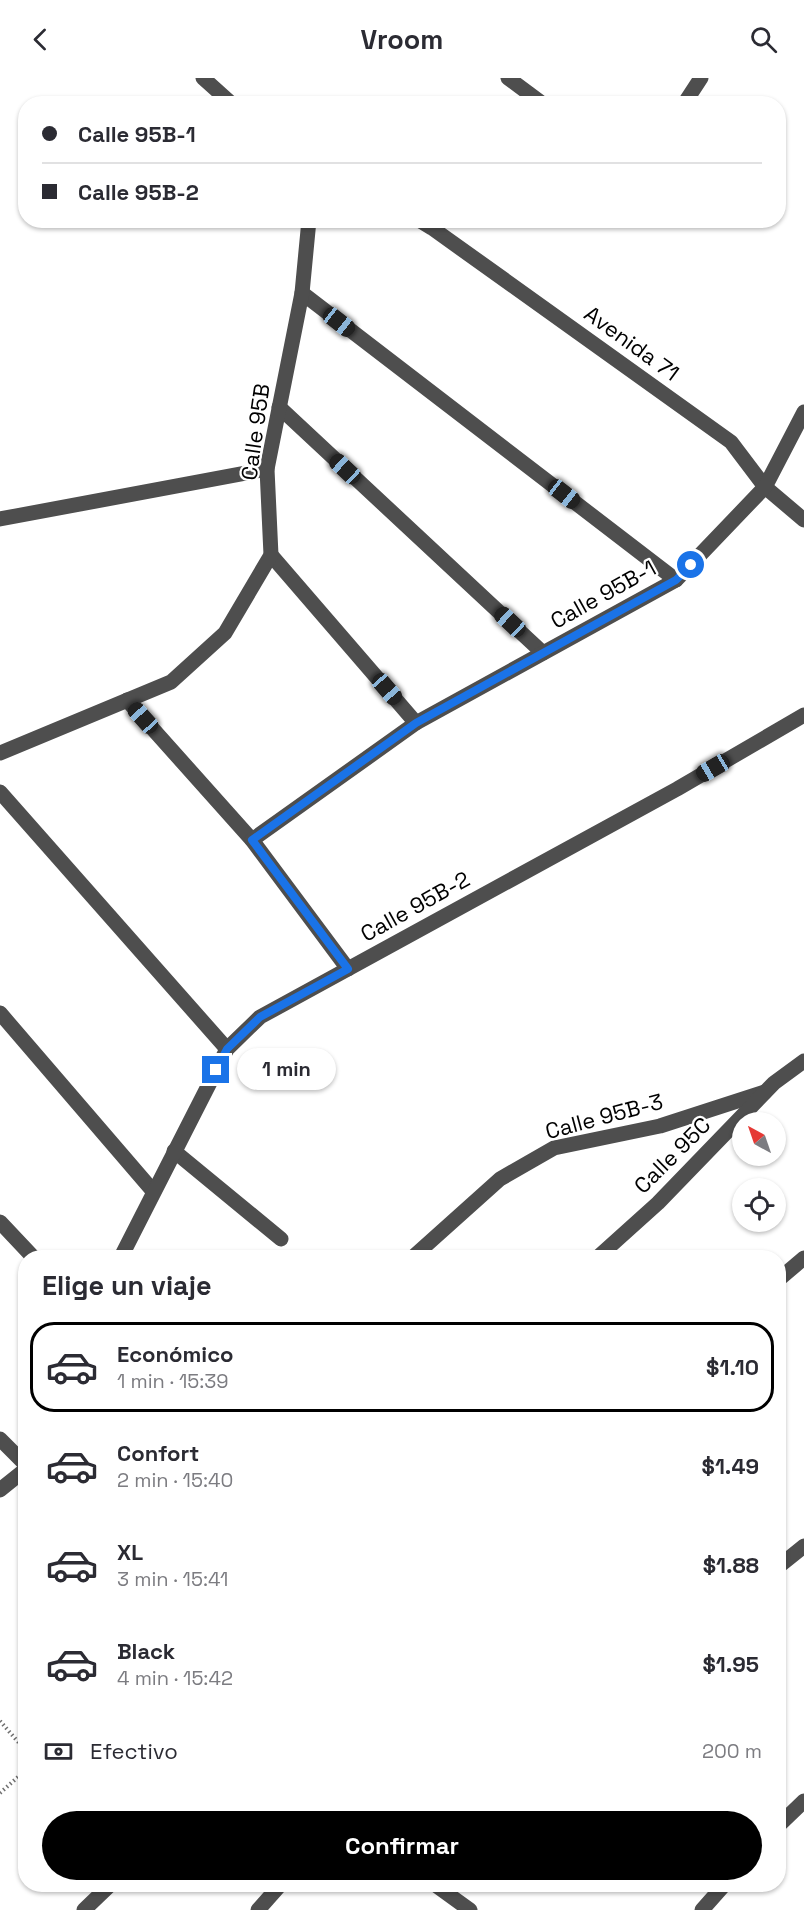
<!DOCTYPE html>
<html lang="es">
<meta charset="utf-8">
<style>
:root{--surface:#fff;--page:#f7f7f7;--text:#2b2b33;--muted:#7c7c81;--line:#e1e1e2;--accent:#000}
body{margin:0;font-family:"Space Grotesk",sans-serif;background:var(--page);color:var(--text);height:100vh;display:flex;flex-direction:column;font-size:22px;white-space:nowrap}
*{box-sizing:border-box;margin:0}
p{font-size:20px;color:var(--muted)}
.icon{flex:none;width:33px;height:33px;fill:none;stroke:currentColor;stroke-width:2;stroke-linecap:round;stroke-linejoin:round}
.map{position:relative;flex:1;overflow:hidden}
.sheet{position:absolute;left:18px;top:1172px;width:768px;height:642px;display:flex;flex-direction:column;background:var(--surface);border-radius:24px;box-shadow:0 2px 4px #0004}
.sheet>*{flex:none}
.banner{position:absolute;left:18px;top:18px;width:768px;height:132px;border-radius:24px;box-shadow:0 2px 4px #0004;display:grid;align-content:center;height:132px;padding:0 24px;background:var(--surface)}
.needle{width:39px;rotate:320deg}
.controls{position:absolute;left:732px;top:1034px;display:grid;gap:12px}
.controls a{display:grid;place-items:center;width:54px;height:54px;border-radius:50%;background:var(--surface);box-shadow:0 2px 4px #0004;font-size:30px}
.end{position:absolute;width:27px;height:27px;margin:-14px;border:8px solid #1a73e8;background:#fff;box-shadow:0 0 0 3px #fff}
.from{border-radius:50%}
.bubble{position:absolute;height:42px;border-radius:21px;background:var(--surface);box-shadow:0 2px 4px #0004;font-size:20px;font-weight:800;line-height:42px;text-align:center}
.car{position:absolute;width:18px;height:36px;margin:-18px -9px;border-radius:8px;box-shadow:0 0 4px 2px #0007;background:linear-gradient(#222 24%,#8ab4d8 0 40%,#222 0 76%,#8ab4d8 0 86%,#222 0)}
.banner b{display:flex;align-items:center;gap:21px;height:57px;font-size:22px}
.banner b+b{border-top:2px solid var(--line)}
.banner i{width:15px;height:15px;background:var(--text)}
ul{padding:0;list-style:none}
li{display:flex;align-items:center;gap:18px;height:90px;margin:0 12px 9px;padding:0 12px;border:3px solid transparent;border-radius:24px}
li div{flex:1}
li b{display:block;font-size:22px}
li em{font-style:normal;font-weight:800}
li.current{border-color:var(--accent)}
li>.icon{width:54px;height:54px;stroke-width:1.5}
h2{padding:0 24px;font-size:27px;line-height:72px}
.pay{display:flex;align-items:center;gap:15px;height:66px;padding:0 24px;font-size:22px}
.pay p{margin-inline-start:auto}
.primary-button{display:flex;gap:12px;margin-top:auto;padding:12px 24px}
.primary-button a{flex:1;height:69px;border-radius:36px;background:var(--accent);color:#fff;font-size:24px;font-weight:800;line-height:69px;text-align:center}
header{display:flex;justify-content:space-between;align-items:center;height:78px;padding:0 24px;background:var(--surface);font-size:27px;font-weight:800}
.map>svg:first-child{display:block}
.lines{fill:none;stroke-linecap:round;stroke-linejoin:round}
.path{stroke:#707070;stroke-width:4;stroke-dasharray:1.5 3;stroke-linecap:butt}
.minor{stroke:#4e4e4e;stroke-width:15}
.route{stroke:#1a73e8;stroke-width:8}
.labels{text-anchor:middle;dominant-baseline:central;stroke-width:4.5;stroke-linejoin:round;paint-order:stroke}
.street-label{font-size:22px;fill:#000;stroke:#fff}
</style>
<header><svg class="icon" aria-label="back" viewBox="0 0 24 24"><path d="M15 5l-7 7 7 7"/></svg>Vroom<svg class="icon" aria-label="search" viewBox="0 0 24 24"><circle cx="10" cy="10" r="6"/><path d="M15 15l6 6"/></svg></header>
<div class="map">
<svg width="804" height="1832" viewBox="0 0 804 1832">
<rect width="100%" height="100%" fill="#fff"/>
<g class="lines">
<g class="path">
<polyline points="0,1643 26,1673"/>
<polyline points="0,1715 26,1692"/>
</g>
<g class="minor">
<polyline points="203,0 232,26"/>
<polyline points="508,0 543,26"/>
<polyline points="684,26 701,0"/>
<polyline points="419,142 432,150 731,364 765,409 804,442"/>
<polyline points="302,215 676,502"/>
<polyline points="279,329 543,575"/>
<polyline points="0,441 267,391"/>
<polyline points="271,477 416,645"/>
<polyline points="127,622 252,762 348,891"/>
<polyline points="0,675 171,604 225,555 271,477 267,391 302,215 309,142"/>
<polyline points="0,714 227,971"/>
<polyline points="252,762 416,645 676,502 765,409 804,334"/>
<polyline points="0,935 153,1113"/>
<polyline points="174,1073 281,1161"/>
<polyline points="0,1144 33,1179"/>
<polyline points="121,1179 227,971 260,939 677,711 804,637"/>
<polyline points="413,1179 500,1101 554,1070 660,1048 765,1014"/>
<polyline points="598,1179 658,1125 774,1005 804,983"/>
<polyline points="778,1202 804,1180"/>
<polyline points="0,1361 26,1387"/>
<polyline points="0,1412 26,1391"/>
<polyline points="778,1489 804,1468"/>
<polyline points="778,1748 804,1723"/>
<polyline points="434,1806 470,1832"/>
<polyline points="84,1832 111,1806"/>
<polyline points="258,1832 281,1806"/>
<polyline points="702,1832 725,1806"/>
</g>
</g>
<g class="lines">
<polyline class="route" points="216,992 227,971 260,939 348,891 252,762 416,645 676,502 691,487"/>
</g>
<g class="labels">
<g class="street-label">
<text transform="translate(632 265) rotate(36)">Avenida 71</text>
<text transform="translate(255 354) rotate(-82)">Calle 95B</text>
<text transform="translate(603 516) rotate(-29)">Calle 95B-1</text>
<text transform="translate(415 828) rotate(-29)">Calle 95B-2</text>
<text transform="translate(604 1038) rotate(-15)">Calle 95B-3</text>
<text transform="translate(672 1077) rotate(-45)">Calle 95C</text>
</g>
</g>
</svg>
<div class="controls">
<a><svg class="needle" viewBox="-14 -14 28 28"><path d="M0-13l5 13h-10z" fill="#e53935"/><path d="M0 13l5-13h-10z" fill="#7c7c81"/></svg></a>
<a><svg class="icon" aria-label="locate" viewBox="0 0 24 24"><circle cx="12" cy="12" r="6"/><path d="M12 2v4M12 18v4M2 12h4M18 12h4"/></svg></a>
</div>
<i class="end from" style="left:691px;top:487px"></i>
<i class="end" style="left:216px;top:992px"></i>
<div class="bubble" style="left:237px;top:970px;width:99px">1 min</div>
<i class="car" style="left:339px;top:244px;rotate:128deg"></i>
<i class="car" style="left:345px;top:391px;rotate:313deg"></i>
<i class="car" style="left:564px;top:416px;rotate:128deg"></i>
<i class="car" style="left:510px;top:544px;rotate:313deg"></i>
<i class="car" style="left:387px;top:611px;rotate:139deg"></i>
<i class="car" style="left:143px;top:640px;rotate:318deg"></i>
<i class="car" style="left:713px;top:690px;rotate:240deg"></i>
<div class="banner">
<b><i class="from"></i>Calle 95B-1</b>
<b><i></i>Calle 95B-2</b>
</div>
<section class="sheet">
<h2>Elige un viaje</h2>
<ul>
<li class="current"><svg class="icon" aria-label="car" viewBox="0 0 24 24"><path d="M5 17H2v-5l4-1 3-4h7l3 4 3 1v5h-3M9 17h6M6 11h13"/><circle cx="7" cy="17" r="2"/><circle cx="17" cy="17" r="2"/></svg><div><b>Económico</b><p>1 min · 15:39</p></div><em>$1.10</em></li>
<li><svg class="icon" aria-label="car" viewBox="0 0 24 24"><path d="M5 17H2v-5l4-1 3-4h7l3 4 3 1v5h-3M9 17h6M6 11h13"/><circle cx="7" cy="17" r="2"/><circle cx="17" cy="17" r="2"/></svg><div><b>Confort</b><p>2 min · 15:40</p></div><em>$1.49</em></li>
<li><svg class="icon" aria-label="car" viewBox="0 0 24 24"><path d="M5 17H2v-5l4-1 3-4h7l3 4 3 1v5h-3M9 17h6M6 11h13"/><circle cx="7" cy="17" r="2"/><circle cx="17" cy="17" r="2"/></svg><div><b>XL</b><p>3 min · 15:41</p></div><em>$1.88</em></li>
<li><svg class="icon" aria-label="car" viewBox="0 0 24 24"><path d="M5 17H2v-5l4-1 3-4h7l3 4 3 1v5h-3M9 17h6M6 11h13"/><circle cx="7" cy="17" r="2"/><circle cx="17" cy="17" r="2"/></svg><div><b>Black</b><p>4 min · 15:42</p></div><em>$1.95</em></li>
</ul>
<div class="pay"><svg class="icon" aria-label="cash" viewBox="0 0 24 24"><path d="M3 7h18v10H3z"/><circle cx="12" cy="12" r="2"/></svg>Efectivo<p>200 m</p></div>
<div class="primary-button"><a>Confirmar</a></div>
</section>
</div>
